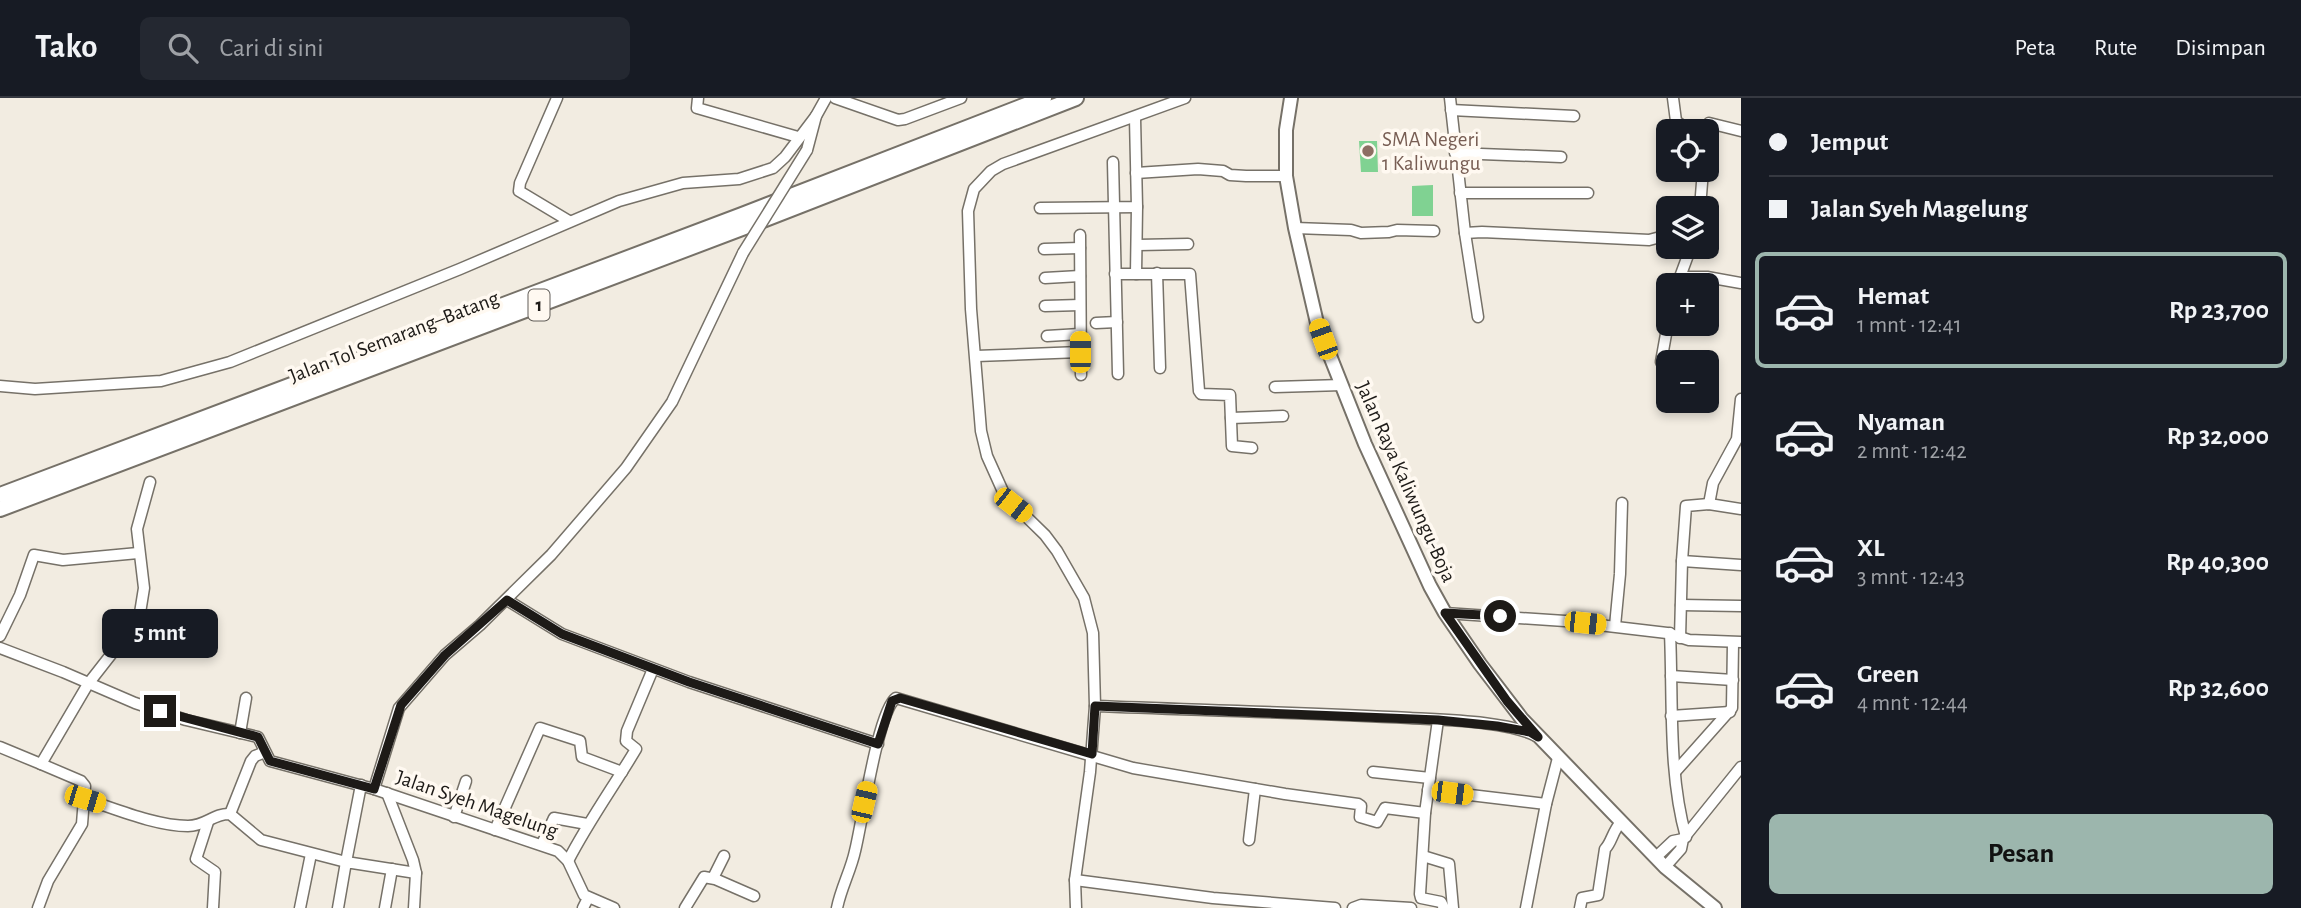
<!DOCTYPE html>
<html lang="id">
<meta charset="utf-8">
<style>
:root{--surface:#171b24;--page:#242831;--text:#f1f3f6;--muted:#9ea1a6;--line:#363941;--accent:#9cb6ad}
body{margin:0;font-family:"Alegreya Sans",sans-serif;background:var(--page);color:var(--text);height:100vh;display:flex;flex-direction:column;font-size:26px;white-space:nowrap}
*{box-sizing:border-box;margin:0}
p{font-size:23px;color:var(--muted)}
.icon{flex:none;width:38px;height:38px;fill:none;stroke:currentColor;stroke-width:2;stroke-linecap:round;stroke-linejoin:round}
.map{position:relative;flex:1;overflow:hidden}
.sheet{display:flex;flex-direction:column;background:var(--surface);width:560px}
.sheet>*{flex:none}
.banner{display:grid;align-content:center;height:154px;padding:0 28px;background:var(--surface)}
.tools{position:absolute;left:1656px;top:21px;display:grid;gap:14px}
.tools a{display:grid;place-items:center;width:63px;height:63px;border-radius:10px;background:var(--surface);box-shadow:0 4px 10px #0003;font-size:35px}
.end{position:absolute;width:32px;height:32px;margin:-16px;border:9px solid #1d1a17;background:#fff;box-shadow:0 0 0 4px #fff}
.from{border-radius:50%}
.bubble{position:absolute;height:49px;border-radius:10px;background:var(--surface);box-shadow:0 4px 10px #0003;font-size:23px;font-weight:600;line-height:49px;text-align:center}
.car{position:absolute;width:21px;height:42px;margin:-21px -10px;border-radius:9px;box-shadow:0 0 5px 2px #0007;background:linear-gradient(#f5c518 24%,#345 0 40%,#f5c518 0 76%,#345 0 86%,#f5c518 0)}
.banner b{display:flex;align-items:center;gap:24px;height:66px;font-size:26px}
.banner b+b{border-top:2px solid var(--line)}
.banner i{width:18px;height:18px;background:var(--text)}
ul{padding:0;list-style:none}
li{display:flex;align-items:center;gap:21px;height:116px;margin:0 14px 10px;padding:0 14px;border:4px solid transparent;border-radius:10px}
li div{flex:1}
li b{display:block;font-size:26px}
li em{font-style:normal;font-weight:600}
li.active{border-color:var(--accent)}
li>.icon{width:63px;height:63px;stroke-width:1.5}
.primary-button{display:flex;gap:14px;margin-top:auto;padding:14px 28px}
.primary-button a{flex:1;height:80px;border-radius:10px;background:var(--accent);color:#111;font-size:28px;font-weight:600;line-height:80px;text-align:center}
header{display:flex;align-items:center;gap:42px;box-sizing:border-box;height:98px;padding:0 35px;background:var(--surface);border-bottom:2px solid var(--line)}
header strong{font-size:33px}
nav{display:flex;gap:38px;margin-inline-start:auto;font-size:24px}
.search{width:490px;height:63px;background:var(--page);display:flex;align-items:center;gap:18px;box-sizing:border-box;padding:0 24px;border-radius:10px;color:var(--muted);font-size:26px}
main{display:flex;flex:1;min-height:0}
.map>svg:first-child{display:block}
.green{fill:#80d292}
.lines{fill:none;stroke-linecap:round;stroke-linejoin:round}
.minor-casing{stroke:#767168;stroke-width:13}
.major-casing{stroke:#767168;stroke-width:16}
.highway-casing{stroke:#767168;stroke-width:18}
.minor{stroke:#fff;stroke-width:10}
.major{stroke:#fff;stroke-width:12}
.highway{stroke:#fff;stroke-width:14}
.minor-bridge-casing{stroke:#767168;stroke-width:13;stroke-linecap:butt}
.minor-bridge{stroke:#fff;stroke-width:10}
.route{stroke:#1d1a17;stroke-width:9}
.education-dot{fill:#8d6e63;stroke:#fff9f1;stroke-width:2.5}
.labels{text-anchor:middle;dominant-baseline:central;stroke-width:7;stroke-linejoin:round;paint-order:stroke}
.shield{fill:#fff9f1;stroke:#615d58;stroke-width:2}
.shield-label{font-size:19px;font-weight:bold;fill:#1d1a17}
.education-label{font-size:21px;fill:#785e54;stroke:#fff9f1;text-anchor:start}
.street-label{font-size:21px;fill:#1d1a17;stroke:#fff9f1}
</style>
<header>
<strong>Tako</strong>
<div class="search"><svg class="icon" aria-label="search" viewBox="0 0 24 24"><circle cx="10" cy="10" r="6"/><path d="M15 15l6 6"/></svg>Cari di sini</div>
<nav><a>Peta</a><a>Rute</a><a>Disimpan</a></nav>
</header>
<main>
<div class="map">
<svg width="1741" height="810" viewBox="0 0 1741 810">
<rect width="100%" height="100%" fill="#f2ece1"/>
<g class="green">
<polygon points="1359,43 1377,43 1378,74 1361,74"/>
<polygon points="1433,87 1433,118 1412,118 1412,88"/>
</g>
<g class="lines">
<defs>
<g id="minor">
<polyline points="557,0 520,85 519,93 569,123"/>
<polyline points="698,0 697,10 798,39"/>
<polyline points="835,0 898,22 905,21 961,0"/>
<polyline points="1450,0 1465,135 1482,134 1649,142 1668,137"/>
<polyline points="1673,0 1676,23 1684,29 1697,33"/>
<polyline points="1451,12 1574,18"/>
<polyline points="1706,33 1709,25 1741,33"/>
<polyline points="807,52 816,18 826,0"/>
<polyline points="1455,55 1561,59"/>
<polyline points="1113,64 1118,276"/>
<polyline points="1136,75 1198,71 1223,73 1230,77 1246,78 1286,78"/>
<polyline points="1460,95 1588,95"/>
<polyline points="1040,110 1137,109 1135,20"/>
<polyline points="1700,110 1703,72"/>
<polyline points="1295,130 1351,132 1361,135 1389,134 1397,132 1434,133"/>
<polyline points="1465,135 1478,219"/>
<polyline points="1080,137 1081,277"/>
<polyline points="1138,147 1188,146"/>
<polyline points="1691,149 1680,179 1707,179 1741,185"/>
<polyline points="1044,151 1080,150"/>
<polyline points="1157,175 1160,270"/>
<polyline points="1115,176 1190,176 1199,293 1201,296 1230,297 1232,348 1252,350"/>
<polyline points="1136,176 1137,109"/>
<polyline points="1045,180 1080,178"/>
<polyline points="1045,208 1080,207"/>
<polyline points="1096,225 1117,224"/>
<polyline points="1047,238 1080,236"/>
<polyline points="976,258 1080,254"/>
<polyline points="1661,264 1668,225"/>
<polyline points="0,288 35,291 161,283 230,264 460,171 619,103 683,85 739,81 773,70 785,59 816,18"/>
<polyline points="1275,289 1342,287"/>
<polyline points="1231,320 1283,318"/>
<polyline points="1709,406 1713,385 1737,341 1741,301"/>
<polyline points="1682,463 1741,467"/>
<polyline points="507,502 562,536 689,584 878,646"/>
<polyline points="1681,507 1741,508"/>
<polyline points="1445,515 1565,523 1667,535 1689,542 1741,544"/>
<polyline points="1615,528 1620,476 1622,405"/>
<path d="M1670 535C1673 602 1668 675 1686 739"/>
<polyline points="0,538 20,497 34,457 63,462 138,455"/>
<polyline points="1680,540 1682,463 1686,408 1709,406 1741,411"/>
<polyline points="0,550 63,574 135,605 186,622 258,639 270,663 374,691 558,753 568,763 584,797 614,810"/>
<polyline points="1671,578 1733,582"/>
<polyline points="1095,608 1093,535 1084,500 1057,453 1045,437 1005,398 987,358 981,333 971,211 968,113 974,91 991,73 1003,66 1185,0"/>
<polyline points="1671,618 1730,614"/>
<polyline points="1438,622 1425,715 1420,796 1421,800 1441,804 1444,810"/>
<polyline points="240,635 246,600"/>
<polyline points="0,649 41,666"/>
<polyline points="1676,673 1732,610 1733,545"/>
<polyline points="1373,674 1430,680"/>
<polyline points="374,691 399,610 445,557 480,527 551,457 626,370 672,304 743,155"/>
<polyline points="1428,692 1546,706"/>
<polyline points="387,695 413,762 416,775 414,810"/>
<path d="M85 701C116 711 156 728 188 728 206 728 214 715 230 716L261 742 346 764 361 687"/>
<polyline points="230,716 251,663 255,658 265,654"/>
<polyline points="454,719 466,683"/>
<polyline points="208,724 196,761 215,774 213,810"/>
<polyline points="495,732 540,630 580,643 582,659 622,674"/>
<polyline points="1249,742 1255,691"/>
<polyline points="542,746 554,720 587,726"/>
<polyline points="1423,758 1449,766 1453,810"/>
<polyline points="1656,759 1673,743 1683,741"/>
<path d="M568 763C588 724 614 688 636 651L626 643 627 633 653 571"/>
<polyline points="1665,769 1681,751 1683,741 1741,669"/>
<polyline points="713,780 724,758"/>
<polyline points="1075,782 1213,800 1335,810"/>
<polyline points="38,810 48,783 82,726 85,688 81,683 41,666 88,586 131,531 140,515 144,490 137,431 150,384"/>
<polyline points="300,810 311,756"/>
<polyline points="338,810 346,764 416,775"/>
<polyline points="385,810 392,771"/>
<polyline points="583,810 588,800"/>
<polyline points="685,810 704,779 715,781 754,798"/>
<path d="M837 810C841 790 851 772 855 753 862 726 878 612 896 600L1133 670 1285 696 1358 706 1361 708 1360 719 1377 724 1385 710 1425 715"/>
<path d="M1076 810 1075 782 1090 674 1095 608C1200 612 1305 615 1410 620 1444 622 1508 623 1536 638"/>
<polyline points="1353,810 1361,807 1411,810"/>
<polyline points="1526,810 1546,706 1558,660"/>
<path d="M1580 810 1582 800 1598 797 1605 751C1612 744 1612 734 1621 724"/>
</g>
<polyline id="major" points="1291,0 1286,32 1286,78 1295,130 1317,225 1365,346 1430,488 1445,515 1480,566 1522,621 1665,769 1715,810"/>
<g id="highway">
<polyline points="0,397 742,117 1044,0"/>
<polyline points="0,411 750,127 1076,0"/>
</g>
</defs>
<use href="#minor" class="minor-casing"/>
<use href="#major" class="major-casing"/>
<use href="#highway" class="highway-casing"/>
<use href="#minor" class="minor"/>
<use href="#major" class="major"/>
<use href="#highway" class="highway"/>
<defs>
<polyline id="minor-bridge" points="743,155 807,52"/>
</defs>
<use href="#minor-bridge" class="minor-bridge-casing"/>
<use href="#minor-bridge" class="minor-bridge"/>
</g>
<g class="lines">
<polyline class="route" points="160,613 258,639 270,663 374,691 401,607 445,557 507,502 562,536 689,584 878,646 892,603 900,600 1092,656 1095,608 1438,622 1497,628 1530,634 1538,639 1507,603 1445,515 1500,518"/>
</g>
<circle class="education-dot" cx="1368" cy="53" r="7"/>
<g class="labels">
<rect class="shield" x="528.5" y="191.5" width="21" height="31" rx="5"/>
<g class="shield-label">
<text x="539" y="207">1</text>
</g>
<g class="education-label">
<text x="1382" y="41">SMA Negeri<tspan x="1382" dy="24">1 Kaliwungu</tspan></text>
</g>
<g class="street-label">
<text transform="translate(394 239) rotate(-21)">Jalan Tol Semarang–Batang</text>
<text transform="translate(1406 384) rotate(66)">Jalan Raya Kaliwungu-Boja</text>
<text transform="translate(477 706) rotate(19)">Jalan Syeh Magelung</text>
</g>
</g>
</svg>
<div class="tools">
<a><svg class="icon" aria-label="locate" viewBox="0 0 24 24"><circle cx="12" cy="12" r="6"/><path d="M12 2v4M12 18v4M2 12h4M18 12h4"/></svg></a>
<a><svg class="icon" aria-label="layers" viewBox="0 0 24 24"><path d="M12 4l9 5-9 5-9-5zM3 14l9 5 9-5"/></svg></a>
<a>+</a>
<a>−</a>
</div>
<i class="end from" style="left:1500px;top:518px"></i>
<i class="end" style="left:160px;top:613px"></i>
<div class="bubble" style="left:102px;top:511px;width:116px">5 mnt</div>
<i class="car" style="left:1323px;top:241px;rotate:340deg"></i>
<i class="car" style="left:1080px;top:254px;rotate:0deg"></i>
<i class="car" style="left:1013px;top:407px;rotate:128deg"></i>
<i class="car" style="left:1585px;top:525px;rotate:96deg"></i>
<i class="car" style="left:1452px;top:695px;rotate:97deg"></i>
<i class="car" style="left:85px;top:701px;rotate:107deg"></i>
<i class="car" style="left:864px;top:704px;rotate:13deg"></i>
</div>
<section class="sheet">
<div class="banner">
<b><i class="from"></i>Jemput</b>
<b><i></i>Jalan Syeh Magelung</b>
</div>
<ul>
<li class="active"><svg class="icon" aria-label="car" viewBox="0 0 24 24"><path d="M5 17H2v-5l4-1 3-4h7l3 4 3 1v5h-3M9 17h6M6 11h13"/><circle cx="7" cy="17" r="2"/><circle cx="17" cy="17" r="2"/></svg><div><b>Hemat</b><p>1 mnt · 12:41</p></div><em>Rp 23,700</em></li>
<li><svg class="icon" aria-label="car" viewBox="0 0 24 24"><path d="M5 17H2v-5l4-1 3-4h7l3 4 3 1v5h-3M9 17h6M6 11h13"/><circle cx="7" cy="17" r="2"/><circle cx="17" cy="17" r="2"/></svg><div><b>Nyaman</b><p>2 mnt · 12:42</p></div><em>Rp 32,000</em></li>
<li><svg class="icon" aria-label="car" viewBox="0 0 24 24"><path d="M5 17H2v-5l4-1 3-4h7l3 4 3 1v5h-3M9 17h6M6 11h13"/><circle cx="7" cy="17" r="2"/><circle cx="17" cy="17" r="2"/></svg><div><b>XL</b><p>3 mnt · 12:43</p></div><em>Rp 40,300</em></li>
<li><svg class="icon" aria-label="car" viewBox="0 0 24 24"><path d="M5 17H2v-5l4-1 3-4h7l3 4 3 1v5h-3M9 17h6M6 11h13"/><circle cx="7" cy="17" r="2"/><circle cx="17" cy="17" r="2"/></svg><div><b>Green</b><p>4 mnt · 12:44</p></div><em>Rp 32,600</em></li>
</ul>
<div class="primary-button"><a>Pesan</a></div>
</section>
</main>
